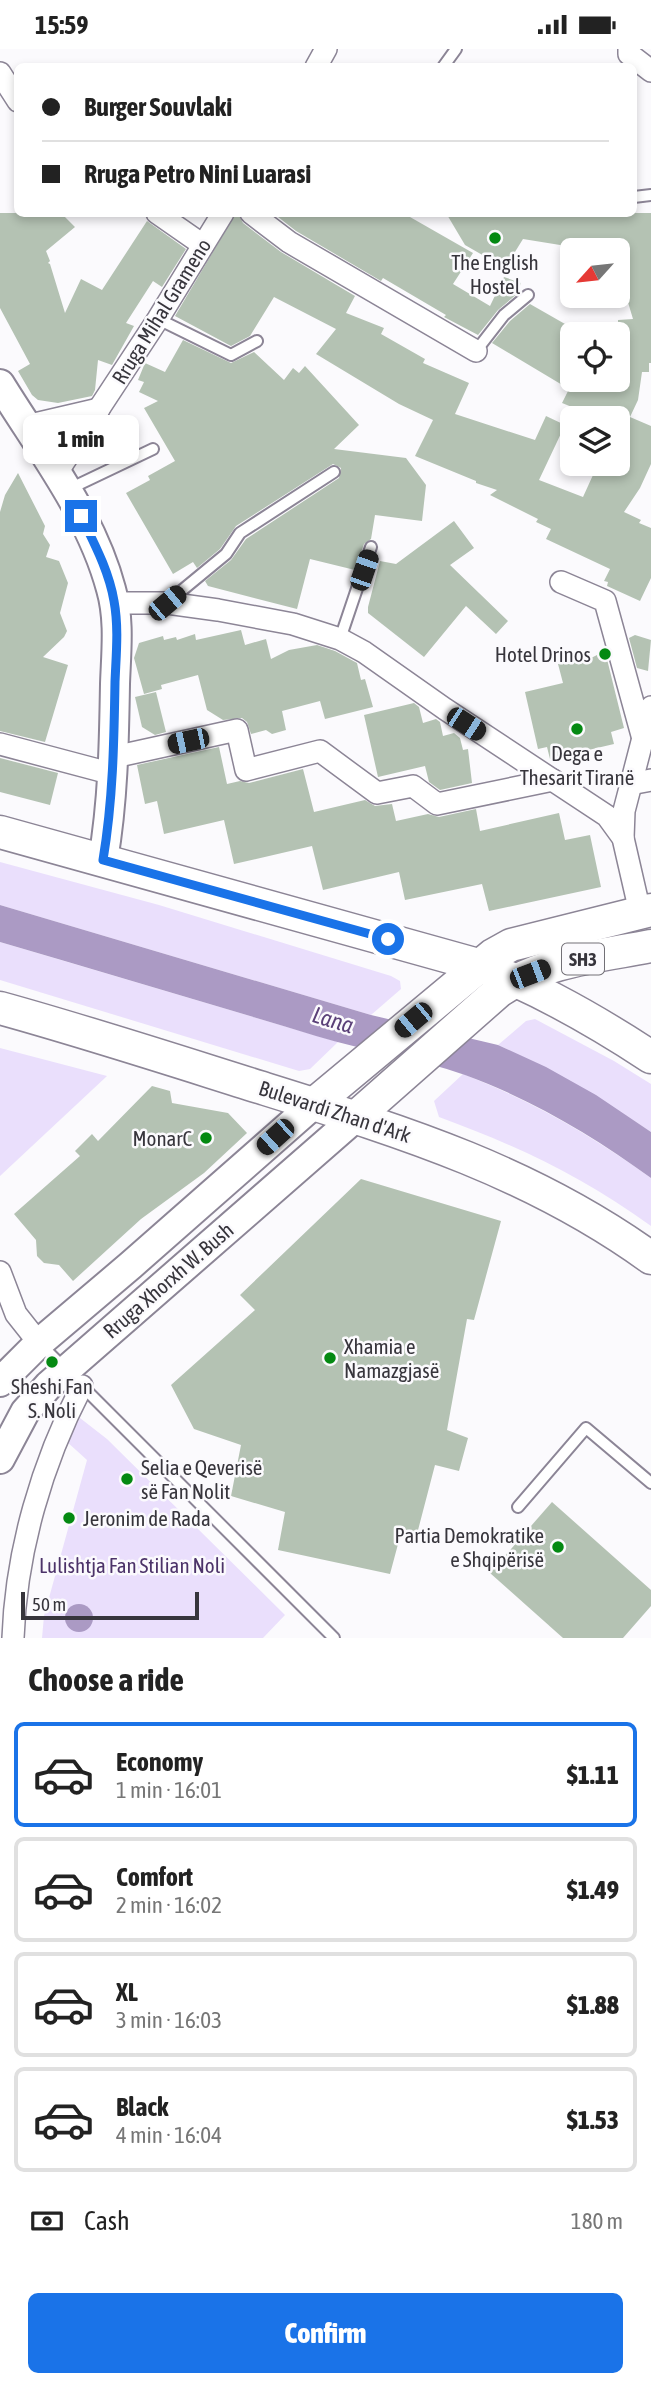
<!DOCTYPE html>
<meta charset="utf-8">
<style>
:root{--surface:#fff;--page:#f2f2f2;--text:#222;--muted:#767676;--line:#e0e0e0;--accent:#1a73e8}
body{margin:0;font-family:"Asap Condensed",sans-serif;background:var(--page);color:var(--text);height:100vh;display:flex;flex-direction:column;font-size:26px;white-space:nowrap}
*{box-sizing:border-box;margin:0}
p{font-size:23px;color:var(--muted)}
.icon{flex:none;width:38px;height:38px;fill:none;stroke:currentColor;stroke-width:2;stroke-linecap:round;stroke-linejoin:round}
.map{position:relative;height:1589px;overflow:hidden}
.drawer{display:flex;flex-direction:column;background:var(--surface);flex:1}
.drawer>*{flex:none}
.top-card{position:absolute;left:14px;top:14px;width:623px;height:154px;border-radius:10px;box-shadow:0 4px 10px #0003;display:grid;align-content:center;height:154px;padding:0 28px;background:var(--surface)}
.needle{width:46px;rotate:243deg}
.buttons{position:absolute;left:560px;top:189px;display:grid;gap:14px}
.buttons a{display:grid;place-items:center;width:70px;height:70px;border-radius:10px;background:var(--surface);box-shadow:0 4px 10px #0003;font-size:35px}
.scale{position:absolute;left:21px;bottom:18px;width:178px;box-sizing:border-box;padding-left:7px;border:4px solid #37353c;border-top:0;font-size:19px;line-height:24px;white-space:nowrap;color:#37353c;-webkit-text-stroke:5px #fbfafd;paint-order:stroke}
.end{position:absolute;width:32px;height:32px;margin:-16px;border:9px solid #1a73e8;background:#fff;box-shadow:0 0 0 4px #fff}
.from{border-radius:50%}
.bubble{position:absolute;height:49px;border-radius:10px;background:var(--surface);box-shadow:0 4px 10px #0003;font-size:23px;font-weight:800;line-height:49px;text-align:center}
.car{position:absolute;width:21px;height:42px;margin:-21px -10px;border-radius:9px;box-shadow:0 0 5px 2px #0007;background:linear-gradient(#222 24%,#8ab4d8 0 40%,#222 0 76%,#8ab4d8 0 86%,#222 0)}
.top-card b{display:flex;align-items:center;gap:24px;height:66px;font-size:26px}
.top-card b+b{border-top:2px solid var(--line)}
.top-card i{width:18px;height:18px;background:var(--text)}
ul{padding:0;list-style:none}
li{display:flex;align-items:center;gap:21px;height:105px;margin:0 14px 10px;padding:0 14px;border:4px solid var(--line);border-radius:10px}
li div{flex:1}
li b{display:block;font-size:26px}
li em{font-style:normal;font-weight:800}
li.current{border-color:var(--accent)}
li>.icon{width:63px;height:63px;stroke-width:1.5}
h2{padding:0 28px;font-size:32px;line-height:84px}
.pay{display:flex;align-items:center;gap:18px;height:77px;padding:0 28px;font-size:26px}
.pay p{margin-inline-start:auto}
.cta{display:flex;gap:14px;margin-top:auto;padding:14px 28px}
.cta a{flex:1;height:80px;border-radius:10px;background:var(--accent);color:#fff;font-size:28px;font-weight:800;line-height:80px;text-align:center}
.status{display:flex;justify-content:space-between;align-items:center;height:49px;padding:0 35px;background:var(--surface);direction:ltr}
.status svg{height:19px;fill:currentColor}
.map>svg:first-child{display:block}
.green{fill:#eadffc}
.water{fill:#ab9ac4}
.building{fill:#b4c2b3}
.lines{fill:none;stroke-linecap:round;stroke-linejoin:round}
.lane-casing{stroke:#8c8596;stroke-width:14}
.street-casing{stroke:#8c8596;stroke-width:24}
.secondary-casing{stroke:#8c8596;stroke-width:32}
.primary-casing{stroke:#8c8596;stroke-width:35}
.lane{stroke:#fff;stroke-width:10}
.street{stroke:#fff;stroke-width:21}
.secondary{stroke:#fff;stroke-width:28}
.primary{stroke:#fff;stroke-width:32}
.route{stroke:#1a73e8;stroke-width:9}
.poi-dot{fill:#048912;stroke:#fbfafd;stroke-width:2.5}
.labels{text-anchor:middle;dominant-baseline:central;stroke-width:5;stroke-linejoin:round;paint-order:stroke}
.shield{fill:#fbfafd;stroke:#727076;stroke-width:2}
.shield-label{font-size:19px;font-weight:bold;fill:#37353c}
.poi-label{font-size:21px;fill:#37353c;stroke:#fbfafd}
.street-label{font-size:21px;fill:#37353c;stroke:#fbfafd}
.park-label{font-size:21px;fill:#4c3369;stroke:#fbfafd}
.water-label{font-size:23px;font-style:italic;fill:#5a4078;stroke:#fbfafd}
</style>
<div class="status"><b>15:59</b><svg viewBox="0 0 49 12"><path d="M0 12V9h3v3zM5 12V6h3v6zM10 12V3h3v9zM15 12V0h3v12zM26 1h20v11H26zM47 4h2v5h-2z"/></svg></div>
<div class="map">
<svg width="651" height="1589" viewBox="0 0 651 1589">
<rect width="100%" height="100%" fill="#fbfafd"/>
<g class="green">
<polygon points="0,813 159,856 391,927 400,932 401,940 371,966 0,856"/>
<polygon points="0,893 338,993 310,1020 299,1022 0,931"/>
<path d="M535 970 614 1012 651 1035V1083C601 1050 552 1021 498 996L526 972Z"/>
<polygon points="0,999 107,1027 0,1127"/>
<path d="M463 1025C530 1051 593 1087 651 1129V1177C582 1127 518 1097 439 1068L434 1052Z"/>
<polygon points="80,1369 107,1390 285,1566 263,1589 42,1589 44,1567 87,1411 66,1392"/>
</g>
<g class="water">
<path d="M0 856 371 966 498 996 546 1018 596 1046 651 1083V1129C595 1088 531 1050 465 1026 417 1009 365 1002 316 987 211 955 105 924 0 893Z"/>
<circle cx="79" cy="1569" r="14"/>
</g>
<g class="building">
<polygon points="0,164 61,164 75,178 46,202 50,212 48,214 50,215 65,264 81,230 102,241 147,172 186,200 162,238 153,232 126,274 134,277 112,316 98,311 95,341 92,347 58,354 38,351 32,346 18,322 30,315 0,259"/>
<polygon points="236,164 238,164 243,174 281,203 355,247 346,264 384,279 381,285 425,310 423,314 469,334 455,365 535,391 546,367 565,376 539,431 583,448 598,415 618,415 618,369 599,369 562,354 569,340 492,294 510,272 530,255 572,279 572,332 618,331 618,271 633,270 618,220 618,201 591,201 523,190 505,219 465,196 446,164 651,164 651,314 649,314 649,323 642,323 638,351 630,368 651,377 651,415 640,439 624,463 641,471 639,474 651,479 651,529 640,552 607,537 608,533 604,532 610,520 546,490 551,480 536,473 538,470 490,446 497,441 476,434 476,432 415,407 433,371 399,355 316,305 336,280 274,248 250,287 231,297 175,267"/>
<polygon points="273,164 403,164 473,204 453,235 490,257 504,228 521,234 517,245 498,261 478,286 444,268 446,266 383,229 381,232 296,182"/>
<polygon points="183,291 231,314 254,303 284,331 293,319 299,324 305,317 359,376 334,400 406,409 426,436 422,472 375,466 371,490 364,495 355,521 310,510 297,560 208,537 205,532 231,511 246,490 339,429 341,419 333,415 236,477 220,500 197,519 193,513 173,525 126,444 150,431 148,427 175,412 144,359 158,352 139,343 144,333 138,331 145,314 165,323"/>
<polygon points="18,424 45,477 43,485 50,496 46,508 59,512 68,534 60,564 67,582 64,588 43,608 68,616 45,693 0,682 0,463 5,446"/>
<polygon points="454,472 474,499 450,516 508,572 496,585 466,557 424,608 368,564 368,558 380,512 396,515"/>
<polygon points="241,581 245,596 266,590 271,610 289,601 317,596 335,602 357,614 361,631 365,630 373,658 325,670 320,652 282,662 286,681 272,685 266,681 251,685 247,673 242,669 223,671 207,661 198,626 161,636 162,640 144,645 134,609 139,594 163,587 164,591 176,588 177,591 195,585 196,591"/>
<polygon points="635,586 651,591 648,622 637,619 629,589"/>
<polygon points="605,602 624,679 611,683 614,695 550,710 547,698 538,700 525,643 563,634 558,615 593,608"/>
<polygon points="156,643 166,683 155,686 142,678 135,648"/>
<polygon points="414,654 419,658 423,674 436,670 440,673 443,687 454,684 460,689 463,701 468,700 472,734 440,741 429,733 425,717 378,728 364,666"/>
<polygon points="219,698 227,735 240,732 249,734 303,720 314,763 365,751 375,757 392,755 396,772 428,765 439,768 476,760 480,782 559,764 565,791 590,786 601,838 489,862 482,835 405,851 399,823 323,841 312,797 234,815 224,771 164,785 157,752 145,755 137,716"/>
<polygon points="0,709 58,724 50,756 0,743"/>
<polygon points="152,1037 170,1042 172,1054 228,1064 247,1084 204,1124 141,1170 73,1232 59,1216 44,1214 37,1207 36,1191 14,1165 80,1107 75,1102 92,1085 98,1092"/>
<polygon points="361,1130 501,1172 474,1271 467,1270 447,1381 468,1389 459,1422 435,1416 417,1485 401,1484 390,1525 278,1501 285,1463 231,1447 241,1396 194,1380 171,1336 255,1261 240,1246"/>
<polygon points="552,1453 651,1541 651,1557 623,1589 563,1589 490,1524"/>
</g>
<g class="lines">
<defs>
<g id="lane">
<polyline points="443,18 456,0"/>
<polyline points="634,148 651,146"/>
<polyline points="158,270 231,306 257,292"/>
<polyline points="476,302 504,266 528,246"/>
<polyline points="67,441 153,400"/>
<polyline points="169,552 226,505 240,484 334,423"/>
<polyline points="340,590 371,498"/>
<polyline points="39,1294 65,1320"/>
<polyline points="81,1336 334,1589"/>
<polyline points="518,1458 586,1379 651,1434"/>
</g>
<g id="street">
<polyline points="629,0 629,5 651,22"/>
<polyline points="316,18 326,0"/>
<polyline points="0,24 18,52"/>
<polyline points="157,164 203,196"/>
<polyline points="251,164 289,193 476,302"/>
<polyline points="26,377 99,360"/>
<polyline points="56,425 158,270 223,164"/>
<polyline points="561,533 605,552 643,690"/>
<polyline points="115,554 167,554 218,561 293,575 340,590 364,603 445,660 607,767 623,789 640,863"/>
<polyline points="0,695 113,725"/>
<polyline points="114,708 237,681 246,721 320,702 377,744 413,737 437,755 553,731"/>
<polyline points="630,735 651,731"/>
<polyline points="623,789 624,762 651,658"/>
<polyline points="0,1223 16,1265 39,1294"/>
<path d="M13 1589C16 1502 42 1414 82 1337"/>
</g>
<g id="secondary">
<path d="M0 335C40 400 91 465 111 540 120 571 116 604 115 635 114 695 113 752 103 811"/>
<polyline points="0,1333 39,1294 131,1216 314,1055"/>
<polyline points="0,1410 25,1363 49,1336 356,1068"/>
</g>
<g id="primary">
<path d="M0 783 478 916C539 939 596 972 651 1008"/>
<path d="M0 959C87 983 173 1011 259 1038 400 1082 529 1121 651 1209"/>
<polyline points="314,1055 493,906 511,896 651,861"/>
<path d="M356 1068 499 942C543 912 600 907 651 897"/>
</g>
</defs>
<use href="#lane" class="lane-casing"/>
<use href="#street" class="street-casing"/>
<use href="#secondary" class="secondary-casing"/>
<use href="#primary" class="primary-casing"/>
<use href="#lane" class="lane"/>
<use href="#street" class="street"/>
<use href="#secondary" class="secondary"/>
<use href="#primary" class="primary"/>
</g>
<g class="lines">
<path class="route" d="M81 467C94 494 109 522 114 552 119 579 116 607 115 633 114 693 113 751 103 811L388 890"/>
</g>
<g class="poi-dot">
<circle cx="495" cy="189" r="7"/>
<circle cx="605" cy="605" r="7"/>
<circle cx="577" cy="680" r="7"/>
<circle cx="206" cy="1089" r="7"/>
<circle cx="330" cy="1309" r="7"/>
<circle cx="52" cy="1313" r="7"/>
<circle cx="127" cy="1430" r="7"/>
<circle cx="69" cy="1469" r="7"/>
<circle cx="558" cy="1498" r="7"/>
</g>
<g class="labels">
<rect class="shield" x="562" y="894.5" width="42" height="31" rx="5"/>
<g class="shield-label">
<text x="583" y="910">SH3</text>
</g>
<g class="poi-label">
<text x="495" y="213">The English<tspan x="495" dy="24">Hostel</tspan></text>
<text x="591" y="605" text-anchor="end">Hotel Drinos</text>
<text x="577" y="704">Dega e<tspan x="577" dy="24">Thesarit Tiranë</tspan></text>
<text x="192" y="1089" text-anchor="end">MonarC</text>
<text x="344" y="1297" text-anchor="start">Xhamia e<tspan x="344" dy="24">Namazgjasë</tspan></text>
<text x="52" y="1337">Sheshi Fan<tspan x="52" dy="24">S. Noli</tspan></text>
<text x="141" y="1418" text-anchor="start">Selia e Qeverisë<tspan x="141" dy="24">së Fan Nolit</tspan></text>
<text x="83" y="1469" text-anchor="start">Jeronim de Rada</text>
<text x="544" y="1486" text-anchor="end">Partia Demokratike<tspan x="544" dy="24">e Shqipërisë</tspan></text>
</g>
<g class="street-label">
<text transform="translate(161 262) rotate(-58)">Rruga Mihal Grameno</text>
<text transform="translate(335 1062) rotate(18)">Bulevardi Zhan d'Ark</text>
<text transform="translate(168 1231) rotate(-41)">Rruga Xhorxh W. Bush</text>
</g>
<g class="park-label">
<text x="132" y="1516">Lulishtja Fan Stilian Noli</text>
</g>
<g class="water-label">
<text transform="translate(333 971) rotate(17)">Lana</text>
</g>
</g>
</svg>
<div class="buttons">
<a><svg class="needle" viewBox="-14 -14 28 28"><path d="M0-13l5 13h-10z" fill="#e53935"/><path d="M0 13l5-13h-10z" fill="#767676"/></svg></a>
<a><svg class="icon" aria-label="locate" viewBox="0 0 24 24"><circle cx="12" cy="12" r="6"/><path d="M12 2v4M12 18v4M2 12h4M18 12h4"/></svg></a>
<a><svg class="icon" aria-label="layers" viewBox="0 0 24 24"><path d="M12 4l9 5-9 5-9-5zM3 14l9 5 9-5"/></svg></a>
</div>
<div class="scale">50 m</div>
<i class="end from" style="left:388px;top:890px"></i>
<i class="end" style="left:81px;top:467px"></i>
<div class="bubble" style="left:23px;top:366px;width:116px">1 min</div>
<i class="car" style="left:364px;top:521px;rotate:19deg"></i>
<i class="car" style="left:167px;top:554px;rotate:50deg"></i>
<i class="car" style="left:466px;top:675px;rotate:123deg"></i>
<i class="car" style="left:188px;top:692px;rotate:258deg"></i>
<i class="car" style="left:530px;top:925px;rotate:69deg"></i>
<i class="car" style="left:413px;top:971px;rotate:230deg"></i>
<i class="car" style="left:275px;top:1088px;rotate:228deg"></i>
<div class="top-card">
<b><i class="from"></i>Burger Souvlaki</b>
<b><i></i>Rruga Petro Nini Luarasi</b>
</div>
</div>
<section class="drawer">
<h2>Choose a ride</h2>
<ul>
<li class="current"><svg class="icon" aria-label="car" viewBox="0 0 24 24"><path d="M5 17H2v-5l4-1 3-4h7l3 4 3 1v5h-3M9 17h6M6 11h13"/><circle cx="7" cy="17" r="2"/><circle cx="17" cy="17" r="2"/></svg><div><b>Economy</b><p>1 min · 16:01</p></div><em>$1.11</em></li>
<li><svg class="icon" aria-label="car" viewBox="0 0 24 24"><path d="M5 17H2v-5l4-1 3-4h7l3 4 3 1v5h-3M9 17h6M6 11h13"/><circle cx="7" cy="17" r="2"/><circle cx="17" cy="17" r="2"/></svg><div><b>Comfort</b><p>2 min · 16:02</p></div><em>$1.49</em></li>
<li><svg class="icon" aria-label="car" viewBox="0 0 24 24"><path d="M5 17H2v-5l4-1 3-4h7l3 4 3 1v5h-3M9 17h6M6 11h13"/><circle cx="7" cy="17" r="2"/><circle cx="17" cy="17" r="2"/></svg><div><b>XL</b><p>3 min · 16:03</p></div><em>$1.88</em></li>
<li><svg class="icon" aria-label="car" viewBox="0 0 24 24"><path d="M5 17H2v-5l4-1 3-4h7l3 4 3 1v5h-3M9 17h6M6 11h13"/><circle cx="7" cy="17" r="2"/><circle cx="17" cy="17" r="2"/></svg><div><b>Black</b><p>4 min · 16:04</p></div><em>$1.53</em></li>
</ul>
<div class="pay"><svg class="icon" aria-label="cash" viewBox="0 0 24 24"><path d="M3 7h18v10H3z"/><circle cx="12" cy="12" r="2"/></svg>Cash<p>180 m</p></div>
<div class="cta"><a>Confirm</a></div>
</section>
